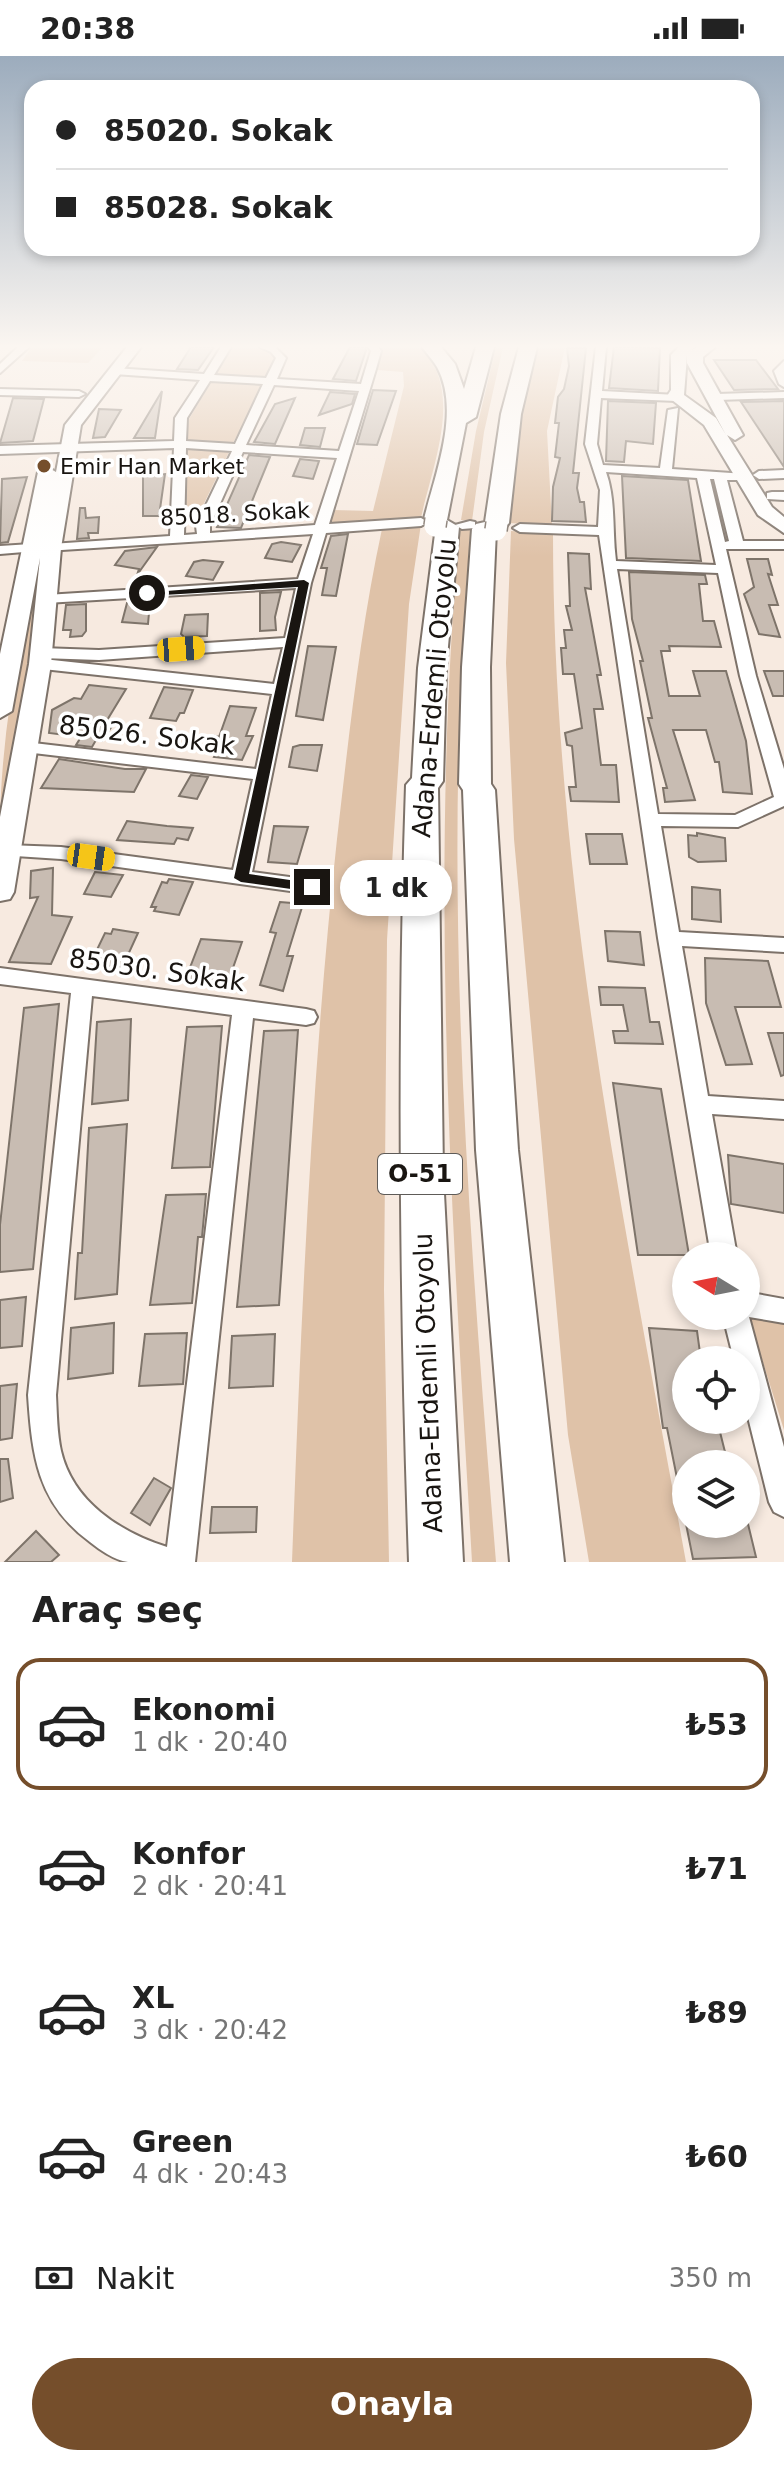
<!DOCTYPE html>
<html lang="tr">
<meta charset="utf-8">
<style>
:root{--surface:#fff;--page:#f2f2f2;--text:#222;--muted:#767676;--line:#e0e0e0;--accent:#754e2b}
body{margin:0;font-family:"DejaVu Sans",sans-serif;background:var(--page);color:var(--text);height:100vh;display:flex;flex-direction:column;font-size:30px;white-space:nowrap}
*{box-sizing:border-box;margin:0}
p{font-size:26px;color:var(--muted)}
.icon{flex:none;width:44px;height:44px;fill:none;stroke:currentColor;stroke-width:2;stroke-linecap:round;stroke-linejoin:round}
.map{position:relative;height:1506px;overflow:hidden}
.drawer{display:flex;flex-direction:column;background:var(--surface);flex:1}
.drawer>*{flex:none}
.hud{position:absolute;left:24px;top:24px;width:736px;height:176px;border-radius:24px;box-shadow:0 4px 12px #0003;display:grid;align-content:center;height:176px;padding:0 32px;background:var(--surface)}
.needle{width:52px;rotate:280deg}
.controls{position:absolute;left:672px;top:1186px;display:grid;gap:16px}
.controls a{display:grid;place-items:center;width:88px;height:88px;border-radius:50%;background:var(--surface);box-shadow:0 4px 12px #0003;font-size:40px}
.end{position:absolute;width:36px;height:36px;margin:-18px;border:10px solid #191511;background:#fff;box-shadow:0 0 0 4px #fff}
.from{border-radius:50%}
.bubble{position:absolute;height:56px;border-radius:28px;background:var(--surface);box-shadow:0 4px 12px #0003;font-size:26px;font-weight:600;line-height:56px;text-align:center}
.car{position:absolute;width:24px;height:48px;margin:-24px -12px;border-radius:10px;box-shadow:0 0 6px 2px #0007;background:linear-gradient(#f5c518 24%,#345 0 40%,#f5c518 0 76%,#345 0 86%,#f5c518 0)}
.hud b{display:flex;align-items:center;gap:28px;height:76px;font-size:30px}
.hud b+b{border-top:2px solid var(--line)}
.hud i{width:20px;height:20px;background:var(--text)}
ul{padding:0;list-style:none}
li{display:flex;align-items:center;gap:24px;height:132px;margin:0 16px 12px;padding:0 16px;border:4px solid transparent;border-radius:24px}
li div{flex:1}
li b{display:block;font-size:30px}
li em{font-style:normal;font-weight:600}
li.active{border-color:var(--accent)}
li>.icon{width:72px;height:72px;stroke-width:1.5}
h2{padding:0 32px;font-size:36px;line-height:96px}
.pay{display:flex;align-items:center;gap:20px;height:88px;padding:0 32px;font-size:30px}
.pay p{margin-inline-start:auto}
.action{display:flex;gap:16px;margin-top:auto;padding:16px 32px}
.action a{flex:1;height:92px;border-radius:48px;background:var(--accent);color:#fff;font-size:32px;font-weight:600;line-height:92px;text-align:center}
.status{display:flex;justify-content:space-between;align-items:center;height:56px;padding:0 40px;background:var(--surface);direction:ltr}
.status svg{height:22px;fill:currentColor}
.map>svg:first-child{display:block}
.green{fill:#dfc2a8}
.building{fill:#c8bcb2;stroke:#7e746a;stroke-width:2}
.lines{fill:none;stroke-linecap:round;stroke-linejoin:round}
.minor-casing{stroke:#7d7269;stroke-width:4}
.secondary-casing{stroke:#7d7269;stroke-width:4}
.motorway-casing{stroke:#7d7269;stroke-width:4}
.minor{fill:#fff;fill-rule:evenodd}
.secondary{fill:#fff;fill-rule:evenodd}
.motorway{fill:#fff;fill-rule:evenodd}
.motorway-bridge-casing{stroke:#7d7269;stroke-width:24;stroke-linecap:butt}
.motorway-bridge{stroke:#fff;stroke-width:21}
.route{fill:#191511}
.poi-dot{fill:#754e2b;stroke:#fff;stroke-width:3}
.labels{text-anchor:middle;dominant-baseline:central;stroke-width:7;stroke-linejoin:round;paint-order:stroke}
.far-poi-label{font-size:22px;fill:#191511;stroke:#fff;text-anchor:start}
.far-street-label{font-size:22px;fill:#191511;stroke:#fff}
.shield{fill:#fff;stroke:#5e5b58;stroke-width:2}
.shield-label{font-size:24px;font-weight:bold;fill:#191511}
.street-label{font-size:26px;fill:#191511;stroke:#fff}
</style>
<div class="status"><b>20:38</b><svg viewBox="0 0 49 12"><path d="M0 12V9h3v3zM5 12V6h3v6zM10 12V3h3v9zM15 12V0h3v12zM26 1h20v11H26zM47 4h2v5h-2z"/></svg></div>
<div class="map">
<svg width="784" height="1506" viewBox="0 0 784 1506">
<rect width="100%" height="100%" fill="#f7eae0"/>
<g class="green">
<polygon points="32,291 103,291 88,307 22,305"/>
<path d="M231 291C248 291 265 289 277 303L267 323 213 320Z"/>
<path d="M380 291H419C466 332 432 410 421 462L330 468 333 454 373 455 404 330 403 316 378 314Z"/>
<polygon points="496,291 503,291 484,376 472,465 461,464 476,375"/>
<polygon points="534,291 565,291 547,375 552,469 508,467 522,336"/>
<polygon points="212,324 264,328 232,389 183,384 189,363"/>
<polygon points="187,392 229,396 194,468 186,468"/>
<path d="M62 396 30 614 0 775C0 647 35 522 58 397Z"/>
<path d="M421 468 409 548 387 884 384 1234 389 1506H292C301 1265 311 1023 337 783 349 679 360 575 382 473Z"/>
<path d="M460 471H471C440 816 468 1163 496 1506H472C452 1161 428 815 460 471Z"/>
<path d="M511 475 553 477C553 824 624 1166 686 1506H589L568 1379 514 783 506 607Z"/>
<polygon points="747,1255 784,1263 784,1374"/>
</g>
<g class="building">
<polygon points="191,291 214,291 198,314 177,313"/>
<polygon points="350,291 365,291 366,294 356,325 333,323"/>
<polygon points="614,291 660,292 658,335 609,332"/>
<polygon points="567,292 586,292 573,417 579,417 577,432 580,446 584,446 586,466 552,465 553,431 560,402 555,401 559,367 555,367 558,341 564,333 569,310"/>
<polygon points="714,304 756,304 778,333 734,334"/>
<polygon points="373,334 396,335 377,389 357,388"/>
<polygon points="162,335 155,382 134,382"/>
<polygon points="330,336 355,338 352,348 319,359"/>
<polygon points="13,342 44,343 33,385 0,387"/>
<polygon points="295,342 275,388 254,386 275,348"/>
<polygon points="608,345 656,347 653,388 626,385 624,406 606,405"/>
<polygon points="784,345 784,411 741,346"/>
<polygon points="99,353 121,354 105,381 93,382"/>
<polygon points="305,372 325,372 320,391 300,389"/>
<polygon points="249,399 270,401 241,472 217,471"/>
<polygon points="300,403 319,405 313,423 293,420"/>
<polygon points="165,418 159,460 143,460 143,420"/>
<polygon points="622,420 688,424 701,505 626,502"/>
<polygon points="27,421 8,486 0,487 2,423"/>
<polygon points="80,452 85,452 86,462 99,461 98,477 88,477 89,482 77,483"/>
<polygon points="348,478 336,540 322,539 327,512 321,512 331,480"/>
<polygon points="281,486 301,489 292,506 265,502 272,488"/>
<polygon points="157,491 137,519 139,513 115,509 125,495"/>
<polygon points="568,497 589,498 591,533 585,532 601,619 597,619 603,653 594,653 601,709 616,709 619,746 571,745 569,731 576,731 572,690 567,689 565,677 582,672 574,618 563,618 561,592 566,592 564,574 572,574 566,550 570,550"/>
<polygon points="747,503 768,503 772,519 768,518 778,549 769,549 780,581 759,578 744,538 754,531"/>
<polygon points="203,504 223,506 213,524 186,520 194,506"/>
<polygon points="629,516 705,519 707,528 699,528 703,565 714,565 721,591 669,590 670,595 661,595 669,640 700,640 693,615 726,615 746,685 752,738 723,736 719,706 715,706 706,674 673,674 695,744 665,746 663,732 667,732 648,662 652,662 640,605 643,605 632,563"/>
<polygon points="281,536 275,561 276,574 260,575 260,537"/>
<polygon points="150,546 148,568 122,566 127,547"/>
<polygon points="86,548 86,575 82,580 70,581 71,574 63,574 66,549"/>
<polygon points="208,558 207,580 184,581 181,578 185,559"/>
<polygon points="308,590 336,591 323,664 296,660"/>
<polygon points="764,615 784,615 784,640 773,640"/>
<polygon points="89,629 126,633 106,666 114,667 102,685 96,684 92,691 76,689 81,681 49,677 52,654 74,642 81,643"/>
<polygon points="164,631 193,634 184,657 180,657 176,665 150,662"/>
<polygon points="230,650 256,652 246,680 253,680 242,704 214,701 216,697 207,696 215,680 219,681"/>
<polygon points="300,689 322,689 317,715 289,711 293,691"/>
<polygon points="59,703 125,713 146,713 134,736 41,732"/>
<polygon points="191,719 208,721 197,743 179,740"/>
<polygon points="127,765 167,770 193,772 188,784 177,782 174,788 117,784"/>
<polygon points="274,770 308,771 297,808 268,806"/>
<polygon points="697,777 725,782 726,805 698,806 689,801 688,779 697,780"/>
<polygon points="586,778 622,778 627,808 590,808"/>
<polygon points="53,812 52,859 72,861 51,908 9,906 38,841 30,842 31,815"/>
<polygon points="95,816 123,819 111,841 84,838"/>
<polygon points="169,823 193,826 179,859 154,855 156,851 151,851 162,826 167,827"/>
<polygon points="692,831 720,834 721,866 692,863"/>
<polygon points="280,846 303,848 287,900 293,900 283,935 260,929 276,877 270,876"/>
<polygon points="113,873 138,877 122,912 96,909 98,904 92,904 105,877 111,878"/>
<polygon points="605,875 640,876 644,909 608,905"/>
<polygon points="201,883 242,886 227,929 186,922"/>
<polygon points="705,902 768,905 781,951 735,951 752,1008 726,1009 706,947"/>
<polygon points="599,931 645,932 650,966 659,966 663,988 615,987 613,975 628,975 623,949 601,949"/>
<polygon points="59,948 33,1213 0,1216 0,1169 24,952"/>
<polygon points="131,963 128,1044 92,1048 97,966"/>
<polygon points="222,970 210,1111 172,1112 187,971"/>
<polygon points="298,974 279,1249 237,1251 264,975"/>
<polygon points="768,977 784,977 784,1019 781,1020"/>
<polygon points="613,1027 661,1033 689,1199 638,1199"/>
<polygon points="127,1068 117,1238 75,1243 78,1197 82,1197 89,1072"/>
<polygon points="728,1099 784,1108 784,1157 731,1148"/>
<polygon points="206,1138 202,1181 198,1181 192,1247 150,1249 166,1139"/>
<polygon points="26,1241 22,1290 0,1292 0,1244"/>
<polygon points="114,1267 113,1317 68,1323 71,1272"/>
<polygon points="649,1272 697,1275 701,1304 686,1304 686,1364 717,1364 728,1408 686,1408 686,1436 680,1437 667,1372 663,1372"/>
<polygon points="187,1277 183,1328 139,1330 145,1278"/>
<polygon points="275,1278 273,1330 229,1332 232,1280"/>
<polygon points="17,1328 12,1382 0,1384 0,1330"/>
<polygon points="0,1403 8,1403 13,1442 0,1446"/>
<polygon points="154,1422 171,1432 150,1469 131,1457"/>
<polygon points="212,1451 257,1451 256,1476 210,1477"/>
<polygon points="686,1468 748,1468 756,1501 693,1503"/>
<polygon points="36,1475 59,1499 51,1506 5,1506"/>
</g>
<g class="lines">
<defs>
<g id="minor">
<polygon points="18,291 29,291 0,317 0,308"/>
<path d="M221 291H231L214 319 266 322 276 302 271 296 260 291H275L286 302 277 323 361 328 371 295 368 291H378L381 295 376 313 329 468 421 462 428 466 421 470 326 477 311 527 252 816 312 824 322 831 312 838 61 803 0 799V791L7 789 61 791 233 814 253 723 25 696 17 691 25 686 256 713 272 638 43 613 35 608 43 603 274 628 283 591 99 604 41 602 33 597 41 592 99 594 285 582 296 532 46 547 39 543 46 539 298 523 313 478 46 495 44 492 51 488 170 480 174 392 0 398V390L174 385 175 362 200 324 114 318 109 315 114 312 204 318ZM210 325 263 328 235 388 186 385 187 362ZM274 329 359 335 339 395 246 389ZM186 392 232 395 196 470 197 478 184 479ZM243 396 337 402 315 469 210 477V470Z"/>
<path d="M596 291H606L602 335 677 339 683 342 677 345 601 342 597 388 603 409 660 412 668 354 678 352 672 413 746 418V424H727L743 485H784V493H726L756 620 784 713V750L738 771 661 770 679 876 784 882V896L682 890 708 1040 784 1045V1063L712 1058 737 1200H711L658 882 599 479 520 476 513 472 520 468 598 471 600 434 585 388ZM606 416 697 422 716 509 616 505C612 475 616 444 606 416ZM710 423H714L729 485 725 486ZM617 513 718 517 740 620 774 741 735 759 658 758Z"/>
<polygon points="784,305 784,331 779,328 774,315"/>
<polygon points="0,333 79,335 85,338 79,341 0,339"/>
<polygon points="784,336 784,342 717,344 711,341 717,338"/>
<polygon points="784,414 784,422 759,423 753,419 759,415"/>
<polygon points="772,436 784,436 784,444 767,443 767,437"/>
<polygon points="470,465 475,466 475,472 462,473 455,469"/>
<polygon points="31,488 38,492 36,495 0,498 0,490"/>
<path d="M0 912 306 953 314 955 317 961 314 967 306 969 253 962 195 1506C173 1506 149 1506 128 1506 114 1504 100 1494 90 1486 37 1447 32 1399 28 1339L71 937 0 928ZM92 940 232 959 167 1491C120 1476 73 1446 61 1395 57 1377 57 1358 56 1339Z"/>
<polygon points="746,1236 784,1243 784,1267 749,1261 784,1391 784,1461 774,1456 769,1446 746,1353 746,1304 734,1304 723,1260 746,1260"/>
</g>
<g id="secondary">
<polygon points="127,291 141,291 81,369 61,492 51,608 14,836 10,843 0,845 0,761 29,608 40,502 12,655 0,662 0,598 38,416 47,411 56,416 65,369"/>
<path d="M679 291H694L692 294 698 291H715L703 301V307L743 379 735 384 727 379 772 451 784 461V477L758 459 704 369 667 340 671 334V299ZM687 299V307L726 379 716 362 684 339Z"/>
</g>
<g id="motorway">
<path d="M422 291H441L455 308 464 333 476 291H494L476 361 466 367 447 464 459 471 446 612 443 725 438 732 443 1118 463 1506H409C400 1247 397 988 406 729L412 722 418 612 436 470 424 463C435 418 461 355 437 311 433 304 427 298 422 291Z"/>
<polygon points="519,291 537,291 521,358 509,467 505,472 496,474 490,611 491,728 495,734 518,1094 564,1506 510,1506 476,1094 463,734 459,728 462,611 472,473 476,468 485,466 501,358"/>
</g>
</defs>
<use href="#minor" class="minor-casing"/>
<use href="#secondary" class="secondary-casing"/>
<use href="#motorway" class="motorway-casing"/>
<use href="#minor" class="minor"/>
<use href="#secondary" class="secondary"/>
<use href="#motorway" class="motorway"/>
<defs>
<g id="motorway-bridge">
<polyline points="435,470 436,463"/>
<polyline points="496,474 497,467"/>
</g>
</defs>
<use href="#motorway-bridge" class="motorway-bridge-casing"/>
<use href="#motorway-bridge" class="motorway-bridge"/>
</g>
<linearGradient id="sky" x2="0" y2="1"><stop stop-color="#9cacbd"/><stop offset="0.58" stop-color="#fbf6f1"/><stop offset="1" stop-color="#fbf6f1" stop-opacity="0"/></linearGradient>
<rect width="784" height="501" fill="url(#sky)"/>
<polygon class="route" points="304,524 309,527 249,818 317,828 317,835 312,836 241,826 234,822 298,531 147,540 142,537"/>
<circle class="poi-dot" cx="44" cy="410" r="8"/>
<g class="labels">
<g class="far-poi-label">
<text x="60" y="410">Emir Han Market</text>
</g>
<g class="far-street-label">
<text transform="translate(235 458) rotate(-3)">85018. Sokak</text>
</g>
<rect class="shield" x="378" y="1098" width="84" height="40" rx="6"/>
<g class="shield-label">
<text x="420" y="1118">O-51</text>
</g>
<g class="street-label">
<text transform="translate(434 632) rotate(-85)">Adana-Erdemli Otoyolu</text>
<text transform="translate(147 679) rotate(7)">85026. Sokak</text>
<text transform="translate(157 914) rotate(8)">85030. Sokak</text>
<text transform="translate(428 1327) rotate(-92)">Adana-Erdemli Otoyolu</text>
</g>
</g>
</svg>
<div class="controls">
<a><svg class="needle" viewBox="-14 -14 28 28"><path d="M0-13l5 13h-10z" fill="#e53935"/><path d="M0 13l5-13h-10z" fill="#767676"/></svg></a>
<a><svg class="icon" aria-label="locate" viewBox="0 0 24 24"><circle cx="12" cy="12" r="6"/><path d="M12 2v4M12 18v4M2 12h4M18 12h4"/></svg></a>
<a><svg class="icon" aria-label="layers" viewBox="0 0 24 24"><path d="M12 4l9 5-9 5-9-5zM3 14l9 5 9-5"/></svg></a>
</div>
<i class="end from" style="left:147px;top:537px"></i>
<i class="end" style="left:312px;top:831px"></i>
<div class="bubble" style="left:340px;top:804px;width:112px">1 dk</div>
<i class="car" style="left:181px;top:593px;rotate:86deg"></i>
<i class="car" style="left:91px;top:801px;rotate:98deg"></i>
<div class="hud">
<b><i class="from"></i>85020. Sokak</b>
<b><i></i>85028. Sokak</b>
</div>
</div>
<section class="drawer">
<h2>Araç seç</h2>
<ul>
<li class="active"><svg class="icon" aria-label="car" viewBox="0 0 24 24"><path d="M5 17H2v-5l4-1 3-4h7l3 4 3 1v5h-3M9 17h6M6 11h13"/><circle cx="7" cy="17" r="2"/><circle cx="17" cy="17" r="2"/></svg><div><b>Ekonomi</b><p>1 dk · 20:40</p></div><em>₺53</em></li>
<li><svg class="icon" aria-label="car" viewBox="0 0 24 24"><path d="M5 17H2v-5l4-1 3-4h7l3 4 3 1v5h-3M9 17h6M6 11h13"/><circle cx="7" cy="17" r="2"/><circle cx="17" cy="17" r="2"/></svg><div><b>Konfor</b><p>2 dk · 20:41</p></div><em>₺71</em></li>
<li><svg class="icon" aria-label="car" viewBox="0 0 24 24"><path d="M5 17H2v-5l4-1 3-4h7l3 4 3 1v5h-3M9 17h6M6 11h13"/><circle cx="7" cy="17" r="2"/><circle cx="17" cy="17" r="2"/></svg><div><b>XL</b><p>3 dk · 20:42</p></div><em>₺89</em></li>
<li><svg class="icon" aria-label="car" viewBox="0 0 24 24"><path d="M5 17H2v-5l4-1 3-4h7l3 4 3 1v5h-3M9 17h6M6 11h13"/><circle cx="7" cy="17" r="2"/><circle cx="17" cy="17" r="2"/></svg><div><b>Green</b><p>4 dk · 20:43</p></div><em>₺60</em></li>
</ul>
<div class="pay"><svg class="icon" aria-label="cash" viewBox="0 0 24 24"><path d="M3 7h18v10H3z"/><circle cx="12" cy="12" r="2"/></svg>Nakit<p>350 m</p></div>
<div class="action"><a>Onayla</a></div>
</section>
